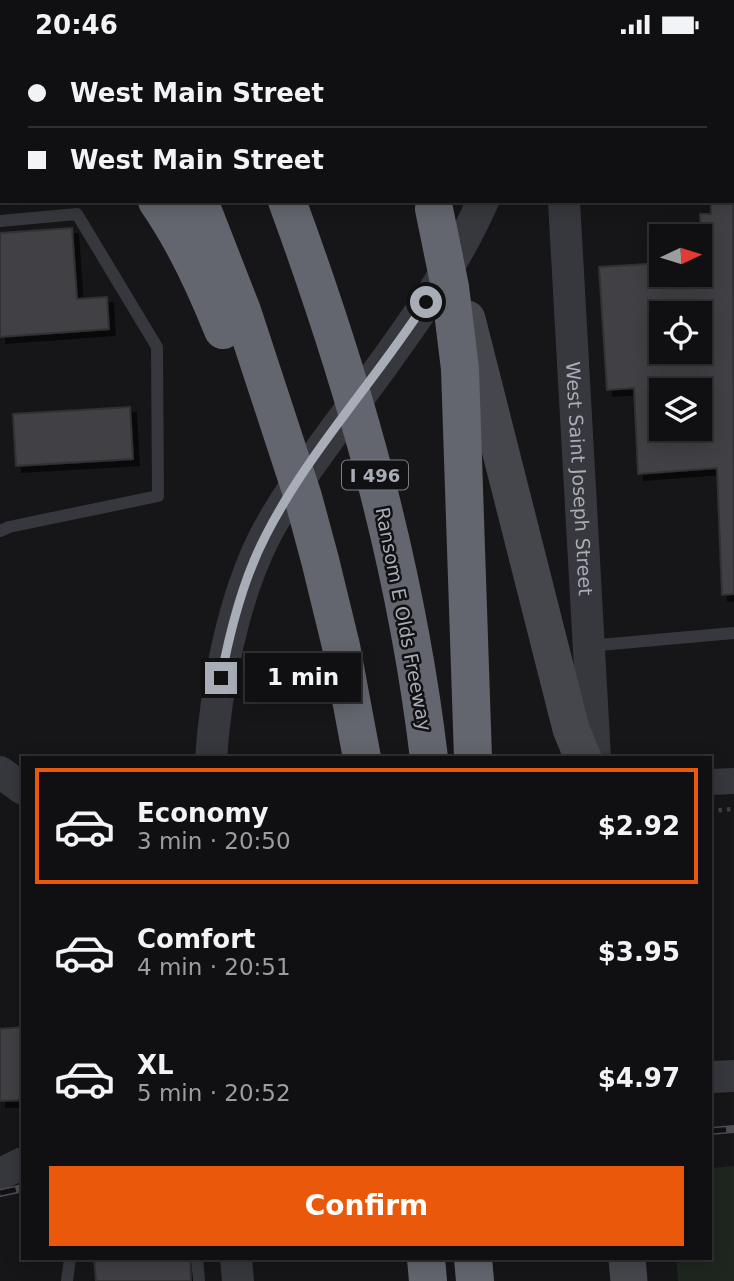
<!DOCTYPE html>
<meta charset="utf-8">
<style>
:root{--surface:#101012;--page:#1e1e20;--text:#f1f3f6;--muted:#9c9d9f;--line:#303032;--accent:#ea580c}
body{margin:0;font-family:"DejaVu Sans",sans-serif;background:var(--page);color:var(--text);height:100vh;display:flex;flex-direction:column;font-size:26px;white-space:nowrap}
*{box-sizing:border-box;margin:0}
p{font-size:23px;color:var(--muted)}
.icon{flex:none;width:38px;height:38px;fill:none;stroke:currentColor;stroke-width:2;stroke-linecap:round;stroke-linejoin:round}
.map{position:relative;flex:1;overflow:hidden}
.panel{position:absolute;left:21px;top:707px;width:691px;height:504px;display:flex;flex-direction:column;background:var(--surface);border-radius:0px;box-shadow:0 4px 18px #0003,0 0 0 2px var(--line)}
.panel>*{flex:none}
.top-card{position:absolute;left:0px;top:0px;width:735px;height:154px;box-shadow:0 4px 18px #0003,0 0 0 2px var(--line);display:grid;align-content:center;height:154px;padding:0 28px;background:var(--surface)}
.needle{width:46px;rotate:86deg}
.buttons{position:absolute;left:649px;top:175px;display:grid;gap:14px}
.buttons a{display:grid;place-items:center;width:63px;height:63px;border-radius:0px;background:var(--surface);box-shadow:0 4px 18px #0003,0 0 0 2px var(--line);font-size:35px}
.end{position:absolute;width:32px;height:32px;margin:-16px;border:9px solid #a8adb8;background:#111;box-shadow:0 0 0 4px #111}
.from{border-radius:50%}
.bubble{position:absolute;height:49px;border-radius:0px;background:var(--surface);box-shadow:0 4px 18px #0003,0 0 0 2px var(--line);font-size:23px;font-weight:700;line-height:49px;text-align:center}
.top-card b{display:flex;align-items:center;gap:24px;height:66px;font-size:26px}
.top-card b+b{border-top:2px solid var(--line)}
.top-card i{width:18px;height:18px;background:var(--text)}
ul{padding:12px 0 0;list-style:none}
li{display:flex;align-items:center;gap:21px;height:116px;margin:0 14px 10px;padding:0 14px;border:4px solid transparent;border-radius:0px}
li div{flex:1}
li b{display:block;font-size:26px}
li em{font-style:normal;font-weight:700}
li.on{border-color:var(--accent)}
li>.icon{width:63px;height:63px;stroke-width:1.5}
.primary-button{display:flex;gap:14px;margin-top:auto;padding:14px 28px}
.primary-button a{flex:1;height:80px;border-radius:0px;background:var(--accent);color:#fff;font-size:28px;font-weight:700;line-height:80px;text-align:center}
.status{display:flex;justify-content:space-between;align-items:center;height:49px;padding:0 35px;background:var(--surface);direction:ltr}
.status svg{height:19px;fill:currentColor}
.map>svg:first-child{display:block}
.green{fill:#1e261f}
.building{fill:#404145;stroke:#303034;stroke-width:2;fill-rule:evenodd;filter:url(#shadow)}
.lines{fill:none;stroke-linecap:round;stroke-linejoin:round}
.path{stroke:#3d3f44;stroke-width:4.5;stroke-dasharray:3.5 5;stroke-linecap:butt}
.service{stroke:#37383d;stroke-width:12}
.minor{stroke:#37383d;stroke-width:26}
.tertiary{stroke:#37383d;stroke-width:32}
.secondary{stroke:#45474d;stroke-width:37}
.motorway{stroke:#63666e;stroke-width:38}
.rail-casing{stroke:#4a4c52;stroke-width:8}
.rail{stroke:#111113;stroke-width:5;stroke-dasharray:16;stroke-linecap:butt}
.route{stroke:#a8adb8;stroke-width:9}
.labels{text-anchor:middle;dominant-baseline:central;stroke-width:5;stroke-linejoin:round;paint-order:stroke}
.shield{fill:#111113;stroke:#7b7e86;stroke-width:2}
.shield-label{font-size:18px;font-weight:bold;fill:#a8adb8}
.street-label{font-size:19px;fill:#a8adb8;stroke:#111113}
</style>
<div class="status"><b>20:46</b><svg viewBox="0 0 49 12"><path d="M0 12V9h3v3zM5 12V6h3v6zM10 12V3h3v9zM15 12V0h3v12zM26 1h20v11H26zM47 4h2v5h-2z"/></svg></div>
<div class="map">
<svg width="734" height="1232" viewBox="0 0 734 1232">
<defs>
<filter id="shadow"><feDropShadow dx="6" dy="6" stdDeviation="0" flood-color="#0009"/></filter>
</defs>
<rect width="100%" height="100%" fill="#161618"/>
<polygon class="green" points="734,1117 734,1232 678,1232 676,1209 710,1209 711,1119"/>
<g class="building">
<path d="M733 149 734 545 722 546 717 419 638 425 634 339 607 341 599 218 662 214V226H700V211H702L700 165H711V152H733ZM662 264H700V303H662ZM662 341H700V380H662Z"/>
<polygon points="72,179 77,250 107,248 109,280 0,288 0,184"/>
<polygon points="130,358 133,410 16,417 13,365"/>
<polygon points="23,978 23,1051 0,1052 0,980"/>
<polygon points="94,1209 190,1209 191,1232 96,1232"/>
</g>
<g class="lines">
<polyline class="path" points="710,762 734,760"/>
<g class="service">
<polyline points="0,172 77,165 157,298 158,447 9,478 0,482"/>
<polyline points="588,597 734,584"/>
<polyline points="197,1209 199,1232"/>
<polyline points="67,1232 70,1209"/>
</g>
<polyline class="minor" points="710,733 734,732"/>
<g class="tertiary">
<polyline points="555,0 555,2"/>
<polyline points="524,2 524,0"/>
<path id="s1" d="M564 152 595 709"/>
<path d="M211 709C216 638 233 550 265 487 284 451 308 418 332 385 387 310 445 237 483 152"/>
<polyline points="0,723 23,740"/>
<polyline points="710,1028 734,1027"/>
<polyline points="0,1125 23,1114"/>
<polyline points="236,1209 238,1232"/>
</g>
<g class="secondary">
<polyline points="339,0 340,2"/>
<polyline points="467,270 571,680 583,709"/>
<polyline points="627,1209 629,1232"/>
</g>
<g class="motorway">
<polyline points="131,0 132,2"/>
<polyline points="227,0 227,2"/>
<polyline points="0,8 2,9"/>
<path d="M157 152C185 192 205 236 223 281"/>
<polyline points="199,152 242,262 303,448 320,511 341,597 362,709"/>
<path d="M287 152C354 334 406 516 429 709"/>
<polyline points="434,160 450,238 460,320 473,709"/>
<polyline points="426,1209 428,1232"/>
<polyline points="473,1209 475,1232"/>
</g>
<defs>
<g id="rail">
<polyline points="710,1082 734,1080"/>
<polyline points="0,1144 23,1139"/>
</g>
</defs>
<use href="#rail" class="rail-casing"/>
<use href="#rail" class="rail"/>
</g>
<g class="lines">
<path class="route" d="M221 629C230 581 243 530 266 486 309 402 375 332 426 253"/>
</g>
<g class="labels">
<rect class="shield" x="342" y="411.5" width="66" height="29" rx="5"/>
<g class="shield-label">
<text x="375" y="426">I 496</text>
</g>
<g class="street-label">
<text stroke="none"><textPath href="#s1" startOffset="278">West Saint Joseph Street</textPath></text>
<text transform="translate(404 570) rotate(79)">Ransom E Olds Freeway</text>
</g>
</g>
</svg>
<div class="buttons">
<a><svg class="needle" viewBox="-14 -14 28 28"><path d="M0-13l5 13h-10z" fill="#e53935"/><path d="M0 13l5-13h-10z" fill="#9c9d9f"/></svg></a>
<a><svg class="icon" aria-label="locate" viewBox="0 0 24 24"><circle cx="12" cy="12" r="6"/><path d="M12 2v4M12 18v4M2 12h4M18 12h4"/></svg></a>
<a><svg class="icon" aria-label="layers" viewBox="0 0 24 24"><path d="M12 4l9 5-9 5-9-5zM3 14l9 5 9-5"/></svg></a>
</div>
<i class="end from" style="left:426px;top:253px"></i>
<i class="end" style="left:221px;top:629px"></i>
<div class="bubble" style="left:245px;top:604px;width:116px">1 min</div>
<div class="top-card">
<b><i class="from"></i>West Main Street</b>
<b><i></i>West Main Street</b>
</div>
<section class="panel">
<ul>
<li class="on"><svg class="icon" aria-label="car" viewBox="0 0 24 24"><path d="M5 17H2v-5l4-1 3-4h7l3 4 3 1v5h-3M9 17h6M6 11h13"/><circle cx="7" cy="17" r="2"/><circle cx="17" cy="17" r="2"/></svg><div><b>Economy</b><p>3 min · 20:50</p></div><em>$2.92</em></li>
<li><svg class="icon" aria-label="car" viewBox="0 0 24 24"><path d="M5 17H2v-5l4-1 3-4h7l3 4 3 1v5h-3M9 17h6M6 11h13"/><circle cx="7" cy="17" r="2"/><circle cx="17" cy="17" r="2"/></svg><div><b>Comfort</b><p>4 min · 20:51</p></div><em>$3.95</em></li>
<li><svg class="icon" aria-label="car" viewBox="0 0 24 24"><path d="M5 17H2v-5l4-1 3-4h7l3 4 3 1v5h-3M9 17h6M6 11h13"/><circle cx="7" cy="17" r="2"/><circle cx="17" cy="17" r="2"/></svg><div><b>XL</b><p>5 min · 20:52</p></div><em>$4.97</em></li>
</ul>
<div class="primary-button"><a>Confirm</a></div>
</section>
</div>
